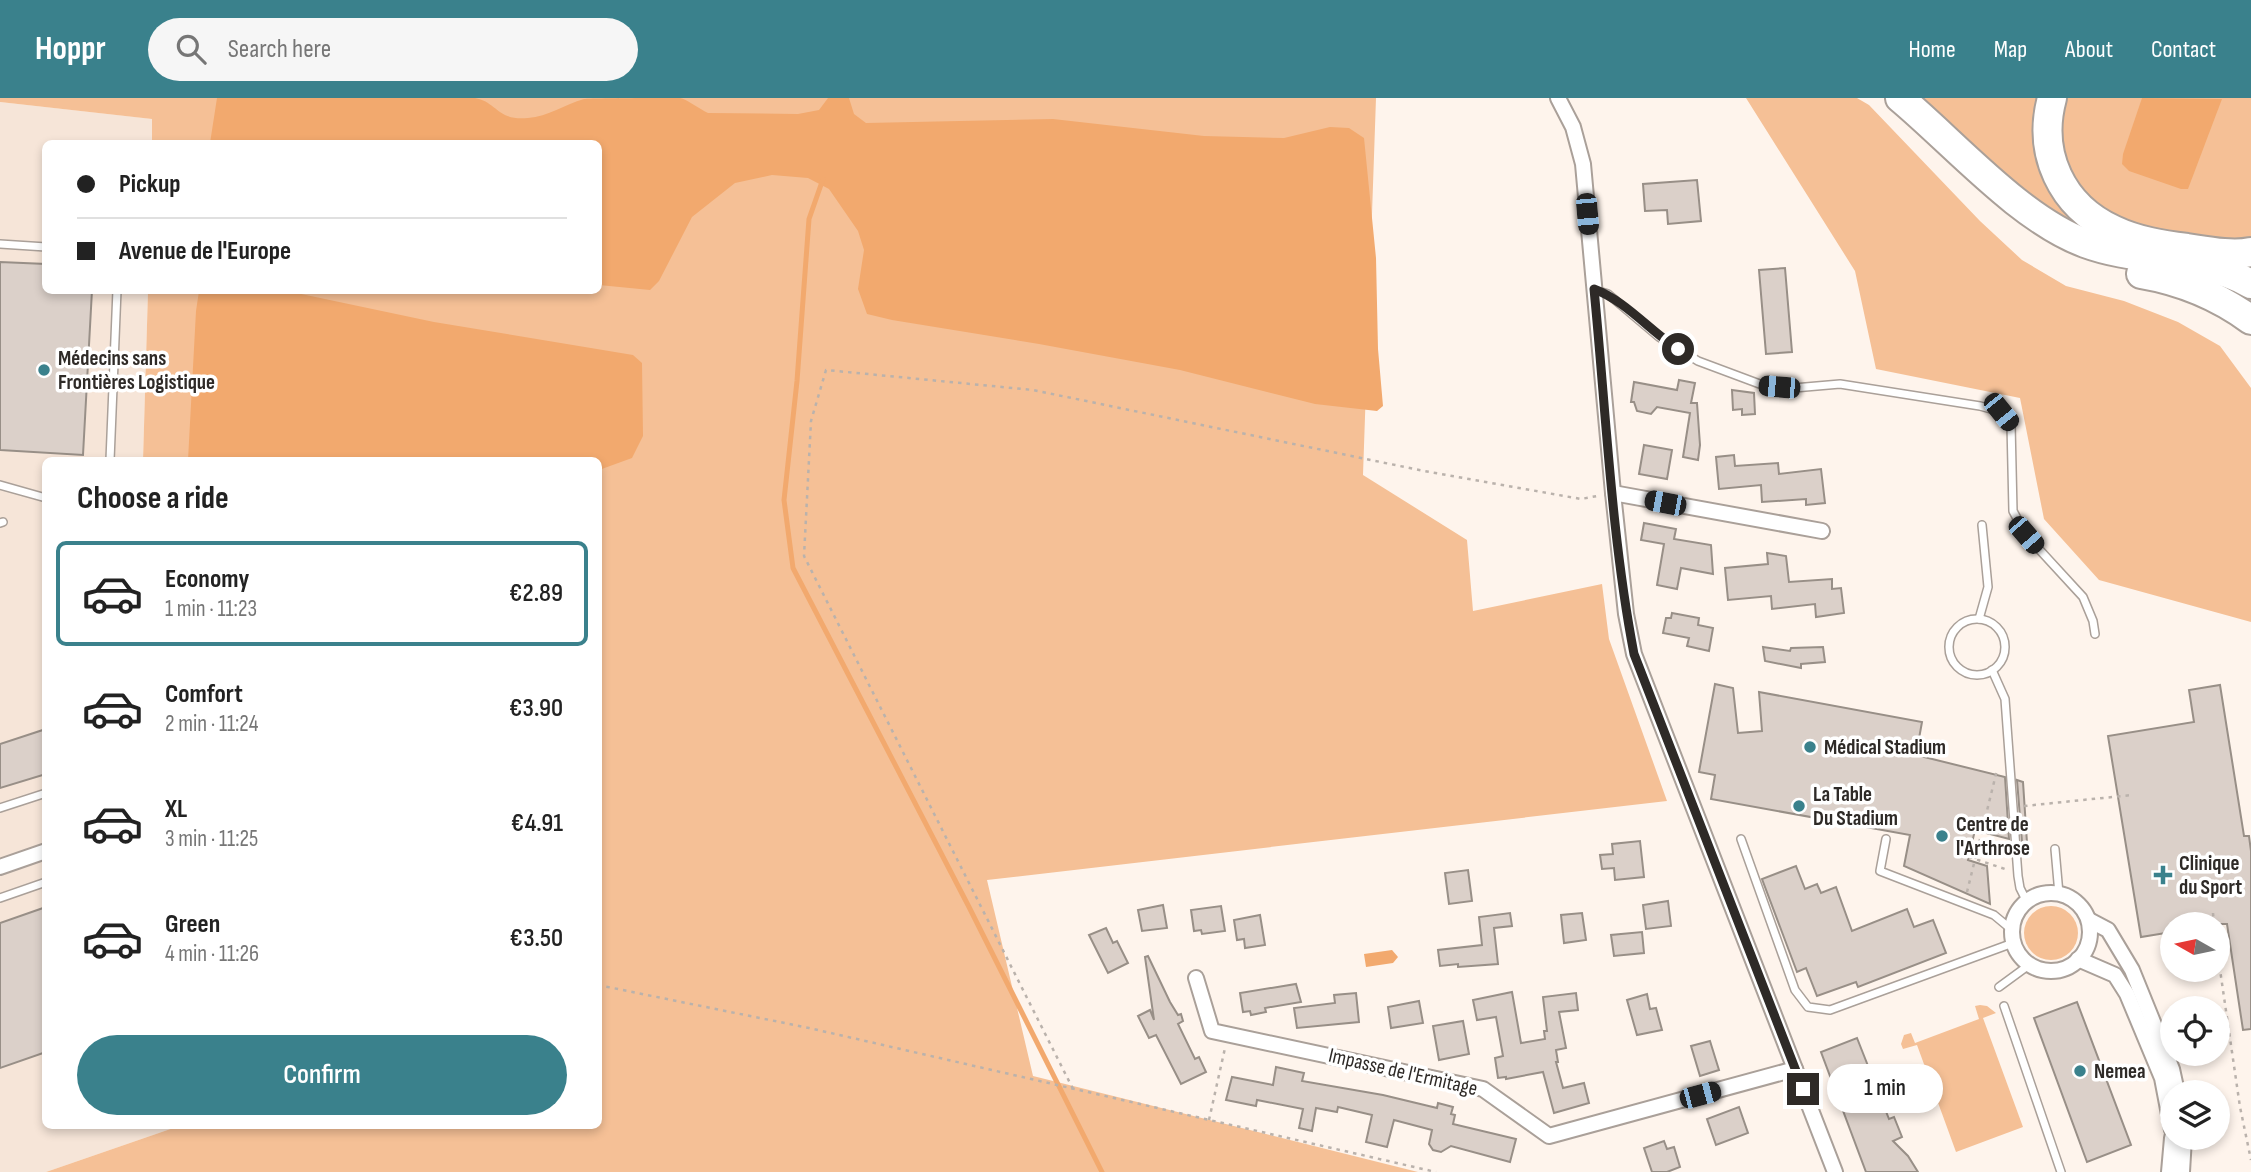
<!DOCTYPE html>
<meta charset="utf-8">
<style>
:root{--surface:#fff;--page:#f6f6f6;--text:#222;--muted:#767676;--line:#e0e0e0;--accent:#3a818c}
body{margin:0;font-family:"Sofia Sans Condensed",sans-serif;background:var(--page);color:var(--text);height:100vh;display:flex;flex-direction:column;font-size:26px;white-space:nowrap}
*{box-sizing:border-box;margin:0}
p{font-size:23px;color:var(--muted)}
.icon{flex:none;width:38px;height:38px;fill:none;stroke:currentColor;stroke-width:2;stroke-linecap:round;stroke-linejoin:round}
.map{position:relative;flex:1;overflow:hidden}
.drawer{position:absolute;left:42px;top:359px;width:560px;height:672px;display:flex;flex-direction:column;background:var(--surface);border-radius:10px;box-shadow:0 4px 10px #0003}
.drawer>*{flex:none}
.hud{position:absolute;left:42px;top:42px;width:560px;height:154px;border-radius:10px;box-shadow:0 4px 10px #0003;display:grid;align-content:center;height:154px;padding:0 35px;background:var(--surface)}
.needle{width:46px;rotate:279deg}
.tools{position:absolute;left:2160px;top:814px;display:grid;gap:14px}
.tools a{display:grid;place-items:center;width:70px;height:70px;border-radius:50%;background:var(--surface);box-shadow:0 4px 10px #0003;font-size:35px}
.end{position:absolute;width:32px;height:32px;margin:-16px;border:9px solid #2e2a27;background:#fff;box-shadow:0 0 0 4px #fff}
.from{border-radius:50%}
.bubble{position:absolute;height:49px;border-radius:24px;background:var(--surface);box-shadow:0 4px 10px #0003;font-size:23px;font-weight:600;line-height:49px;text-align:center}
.car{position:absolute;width:21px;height:42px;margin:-21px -10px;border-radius:9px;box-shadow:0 0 5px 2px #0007;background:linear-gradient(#222 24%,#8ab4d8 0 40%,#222 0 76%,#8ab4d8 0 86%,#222 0)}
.hud b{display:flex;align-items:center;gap:24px;height:66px;font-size:26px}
.hud b+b{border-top:2px solid var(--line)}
.hud i{width:18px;height:18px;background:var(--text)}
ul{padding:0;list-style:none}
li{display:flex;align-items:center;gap:21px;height:105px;margin:0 14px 10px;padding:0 21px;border:4px solid transparent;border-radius:10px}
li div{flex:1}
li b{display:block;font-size:26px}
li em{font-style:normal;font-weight:600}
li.current{border-color:var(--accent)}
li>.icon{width:63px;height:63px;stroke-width:1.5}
h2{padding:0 35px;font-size:32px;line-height:84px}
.primary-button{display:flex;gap:14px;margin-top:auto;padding:14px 35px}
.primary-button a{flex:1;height:80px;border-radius:42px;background:var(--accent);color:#fff;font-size:28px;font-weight:600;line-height:80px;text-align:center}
header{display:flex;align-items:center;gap:42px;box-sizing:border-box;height:98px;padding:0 35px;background:var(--accent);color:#fff}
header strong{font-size:33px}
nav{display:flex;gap:38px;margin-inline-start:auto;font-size:24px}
.search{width:490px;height:63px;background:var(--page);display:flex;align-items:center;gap:18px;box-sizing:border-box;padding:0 24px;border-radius:38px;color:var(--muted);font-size:26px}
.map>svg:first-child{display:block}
.built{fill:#f6e5d8}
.green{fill:#f5c096}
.water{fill:#f2a96e}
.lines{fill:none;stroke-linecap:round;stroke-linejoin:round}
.stream{stroke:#f2a96e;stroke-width:5}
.building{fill:#dbd0c9;stroke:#988f87;stroke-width:2}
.service-casing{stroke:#aaa099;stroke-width:10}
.minor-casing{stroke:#aaa099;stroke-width:18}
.motorway-casing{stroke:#aaa099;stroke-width:32}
.path{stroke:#bab2ac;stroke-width:2.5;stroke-dasharray:3.5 5;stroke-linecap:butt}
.service{stroke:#fff;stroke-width:7}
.minor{stroke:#fff;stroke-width:14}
.motorway{stroke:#fff;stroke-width:28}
.route{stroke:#2e2a27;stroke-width:9}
.poi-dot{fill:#3a818c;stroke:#fff;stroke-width:2.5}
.labels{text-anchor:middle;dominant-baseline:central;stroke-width:7;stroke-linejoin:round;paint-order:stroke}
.poi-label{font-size:21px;font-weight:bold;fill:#2e2a27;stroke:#fff;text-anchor:start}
.street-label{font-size:21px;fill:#2e2a27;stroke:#fff}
</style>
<header>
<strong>Hoppr</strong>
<div class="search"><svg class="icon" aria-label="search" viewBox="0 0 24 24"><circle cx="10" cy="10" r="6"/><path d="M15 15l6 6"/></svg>Search here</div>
<nav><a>Home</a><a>Map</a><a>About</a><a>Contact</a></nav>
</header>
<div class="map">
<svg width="2251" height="1074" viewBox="0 0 2251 1074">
<rect width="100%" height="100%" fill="#fef4ec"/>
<polygon class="built" points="0,4 153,21 152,45 46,46 46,192 148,193 143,362 46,362 46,1027 182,1027 46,1074 0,1074"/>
<g class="green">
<polygon points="0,0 1376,0 1363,377 1467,442 1473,513 1602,486 1609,541 1667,703 987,782 1033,978 1418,1074 46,1074 182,1027 598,1027 598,362 143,362 148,193 598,192 598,46 152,45 152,21 0,4"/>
<polygon points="1746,0 1857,0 1869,7 1980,123 2022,162 2066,188 2124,203 2178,224 2220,248 2251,290 2251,524 2099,482 2044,421 2020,300 1876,271 1855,173"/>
<polygon points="1912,0 2041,0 2092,128 2067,127"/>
<path d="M2064 0H2251V139C2194 146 2101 133 2069 79 2065 72 2065 61 2063 53 2059 28 2057 24 2064 0Z"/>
<circle cx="2051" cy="835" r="27"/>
<polygon points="1980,907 1987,908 1996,915 1983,920 2023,1029 1956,1054 1917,947 1903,951 1901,946 1904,937 1911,935 1915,945 1979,921 1975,908"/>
</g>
<g class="water">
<path d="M217 0H475C497 4 497 23 528 20 548 19 565 6 584 1 595 0 667 0 680 0 687 1 699 11 708 15L798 16 819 12 828 0H849L854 16 866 25 1053 21 1204 38 1284 40 1330 29 1349 30 1364 40 1376 160 1378 251 1383 308 1377 313 1315 306 1180 272 1039 246 892 222 867 216 858 191 864 152 858 133 829 91 808 80 772 77 735 85 692 119 659 183 650 192 599 187 598 46 210 45Z"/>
<polygon points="2142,0 2222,1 2188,91 2181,91 2129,73 2122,66 2123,56"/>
<polygon points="199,193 287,193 434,224 633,257 642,265 643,338 632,360 599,372 598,362 188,362 196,213"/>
<polygon points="1392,852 1398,859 1393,865 1366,869 1364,856"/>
</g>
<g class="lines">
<polyline class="stream" points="823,81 809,121 797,283 784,402 793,470 969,809 1102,1074"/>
</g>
<g class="building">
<polygon points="1697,82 1701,123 1668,126 1667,112 1645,113 1643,86"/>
<polygon points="0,164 46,166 46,192 92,192 83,357 0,352"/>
<polygon points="1785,170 1792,254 1766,256 1759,172"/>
<polygon points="1679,282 1695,285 1691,305 1697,305 1700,347 1698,362 1683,359 1690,315 1657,309 1651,316 1637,313 1634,304 1631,304 1634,284 1677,292"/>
<polygon points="1732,292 1754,295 1755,316 1742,317 1742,311 1733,312"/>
<polygon points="1644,347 1672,352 1667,381 1639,376"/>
<polygon points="1734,357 1735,368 1778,365 1779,376 1821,371 1825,405 1806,407 1806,401 1762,404 1761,387 1719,391 1716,359"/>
<polygon points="1644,425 1676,431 1674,441 1711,447 1713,476 1681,470 1677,491 1657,487 1664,446 1641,442"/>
<polygon points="1767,455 1786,458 1789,484 1832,481 1832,491 1841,490 1844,515 1816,519 1815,506 1772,511 1771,498 1728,502 1725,470 1768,466"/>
<polygon points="1672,515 1699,520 1698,527 1713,530 1709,553 1687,548 1689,540 1663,535 1666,520 1671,520"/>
<polygon points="1763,549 1790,553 1791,550 1823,549 1825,564 1801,566 1801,570 1765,563"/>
<polygon points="1715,586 1733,590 1738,635 1762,633 1759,594 1922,624 1916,657 2005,679 2009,741 1975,732 1968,762 1987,768 1990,806 1904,768 1910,737 1711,701 1715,677 1699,674"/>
<polygon points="2220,587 2244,738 2249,738 2251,753 2251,931 2243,932 2227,826 2172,826 2172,834 2141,839 2108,638 2194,624 2189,592"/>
<polygon points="46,631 46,676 0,690 0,646"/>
<polygon points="2017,682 2023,684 2027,745 2022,744"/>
<polygon points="1640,743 1644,779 1615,782 1614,770 1602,771 1600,757 1613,756 1612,746"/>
<polygon points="1796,768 1805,791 1817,786 1821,795 1836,789 1852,833 1907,811 1914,829 1933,822 1946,855 1858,889 1856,884 1817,898 1806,870 1797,874 1762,781"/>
<polygon points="1468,772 1472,803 1449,806 1445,775"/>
<polygon points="1668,803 1671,828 1646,831 1643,807"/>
<polygon points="1163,807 1167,830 1142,833 1138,812"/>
<polygon points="1221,808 1225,833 1202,836 1201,832 1194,833 1191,812"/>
<polygon points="46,809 46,954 0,970 0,825"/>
<polygon points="1510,815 1512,828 1494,830 1498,866 1458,869 1458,866 1440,868 1438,852 1482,847 1479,819"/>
<polygon points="1582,815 1586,842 1564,845 1561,817"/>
<polygon points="1260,817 1265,847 1245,850 1244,841 1237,842 1234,822"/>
<polygon points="1106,830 1113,845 1117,843 1128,865 1108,875 1089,837"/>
<polygon points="1642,834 1644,855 1614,858 1611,837"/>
<polygon points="1148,858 1170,904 1178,917 1181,916 1183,923 1178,926 1195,961 1199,959 1206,974 1181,986 1156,937 1149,940 1138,918 1150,912 1154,922 1145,859"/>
<polygon points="1296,886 1301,904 1265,910 1266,914 1251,917 1250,913 1243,914 1240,895"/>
<polygon points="1512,894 1521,945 1545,941 1544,933 1547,933 1543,899 1576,895 1578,912 1559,914 1566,950 1556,952 1558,964 1556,964 1563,990 1584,985 1589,1005 1554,1015 1543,974 1506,981 1506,979 1498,980 1495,960 1503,958 1496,919 1477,922 1473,902"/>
<polygon points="1356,895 1359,924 1297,930 1294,910 1335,905 1334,897"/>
<polygon points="1647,896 1650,911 1656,910 1662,932 1637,937 1627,902"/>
<polygon points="1419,903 1423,925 1391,930 1388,909"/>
<polygon points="2077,904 2131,1047 2087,1064 2034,920"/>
<polygon points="1463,923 1469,956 1439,962 1433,928"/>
<polygon points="1857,940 1889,1021 1894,1019 1902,1039 1893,1043 1908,1058 1918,1074 1866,1074 1821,954"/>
<polygon points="1710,943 1719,972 1700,978 1691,948"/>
<polygon points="1276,969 1304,975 1302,983 1383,997 1437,1010 1438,1005 1453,1009 1451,1016 1455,1017 1453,1026 1516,1041 1510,1064 1451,1048 1441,1054 1433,1052 1429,1046 1432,1032 1394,1022 1387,1049 1366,1044 1372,1017 1338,1009 1337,1014 1316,1010 1312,1033 1299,1030 1303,1011 1257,1002 1256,1008 1226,1002 1232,979 1273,987"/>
<polygon points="1739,1009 1748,1035 1716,1047 1707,1021"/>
<polygon points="1664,1043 1667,1051 1674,1049 1680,1069 1667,1074 1652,1074 1644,1050"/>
</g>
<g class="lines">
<defs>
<g id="service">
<polyline points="0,146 46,149"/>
<polyline points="1595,192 1608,196 1659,239 1698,263 1765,288 1794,290 1840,286 1980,308 2002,314 2011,326 2013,413 2026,437 2083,499 2093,523 2095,536"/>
<polyline points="110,362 117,192"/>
<polyline points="0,387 46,400"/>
<polyline points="0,425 3,424"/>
<polyline points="1979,521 1988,489 1982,427"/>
<circle cx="1977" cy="549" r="28"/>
<polyline points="1992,572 2005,601 2018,778 2020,790 2027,804"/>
<polyline points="0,710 46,695"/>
<polyline points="1741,741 1795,892 1808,909 1830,912 2013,845"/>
<polyline points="1886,741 1880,773 1994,817 2012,832"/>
<polyline points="2055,751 2059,796"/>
<polyline points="0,800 46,784"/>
<polyline points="1999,889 2029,867"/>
<polyline points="2004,908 2061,1074"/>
</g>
<g id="minor">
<polyline points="1558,0 1573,29 1583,66 1613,395 1626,516 1634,556 1835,1074"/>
<polyline points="1613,395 1822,433"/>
<polyline points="0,769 46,753"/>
<circle cx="2051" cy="834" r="39"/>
<polyline points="2089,822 2108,832 2132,872 2172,971 2177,994"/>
<polyline points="2078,861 2115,877 2127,896 2162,980 2172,1032"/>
<polyline points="1196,880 1212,933 1483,991 1549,1038 1795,971"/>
<polyline points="2169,1074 2172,1040"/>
<polyline points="2182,1074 2184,1040"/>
</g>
<g id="motorway">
<path d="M1900 0C1954 45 2020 121 2085 145 2139 165 2200 157 2251 186"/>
<path d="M2052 0C2037 55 2061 108 2114 132 2137 143 2163 147 2187 150 2207 153 2232 158 2251 154"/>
<path d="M2141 176C2182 183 2217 197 2251 222"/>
</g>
</defs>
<use href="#service" class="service-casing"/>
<use href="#minor" class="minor-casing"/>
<use href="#motorway" class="motorway-casing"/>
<g class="path">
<polyline points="2024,708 2132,697"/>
<polyline points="1969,759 2005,771"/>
<polyline points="1967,794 1997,672"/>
<polyline points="2213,815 2214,826"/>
<polyline points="2217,851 2240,1009 2251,1062"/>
<polyline points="598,887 809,930 1436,1074"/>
<polyline points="1073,991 804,458 811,323 826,272 1033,292 1424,373 1581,401 1597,398"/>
<polyline points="1209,1022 1225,950"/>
</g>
<use href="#service" class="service"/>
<use href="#minor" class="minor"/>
<use href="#motorway" class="motorway"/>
</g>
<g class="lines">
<path class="route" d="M1678 251C1650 233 1626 203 1594 191 1606 313 1611 436 1634 556L1803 991"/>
</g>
<g class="poi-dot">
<circle cx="44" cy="272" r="7"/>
<circle cx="1810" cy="649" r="7"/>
<circle cx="1799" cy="708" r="7"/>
<circle cx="1942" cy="738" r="7"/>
<path d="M2159.5 766.5h7v7h7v7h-7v7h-7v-7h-7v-7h7z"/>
<circle cx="2080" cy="973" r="7"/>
</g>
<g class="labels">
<g class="poi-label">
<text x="58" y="260">Médecins sans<tspan x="58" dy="24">Frontières Logistique</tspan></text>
<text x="1824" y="649">Médical Stadium</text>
<text x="1813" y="696">La Table<tspan x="1813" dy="24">Du Stadium</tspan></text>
<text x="1956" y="726">Centre de<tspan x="1956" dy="24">l'Arthrose</tspan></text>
<text x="2179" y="765">Clinique<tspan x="2179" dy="24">du Sport</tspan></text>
<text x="2094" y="973">Nemea</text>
</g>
<g class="street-label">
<text transform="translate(1403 974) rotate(13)">Impasse de l'Ermitage</text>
</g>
</g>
</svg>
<div class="tools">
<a><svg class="needle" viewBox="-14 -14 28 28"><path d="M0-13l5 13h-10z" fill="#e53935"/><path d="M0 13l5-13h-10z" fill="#767676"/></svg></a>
<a><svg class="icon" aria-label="locate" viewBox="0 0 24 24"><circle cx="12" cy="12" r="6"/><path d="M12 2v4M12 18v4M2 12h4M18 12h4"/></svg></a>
<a><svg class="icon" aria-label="layers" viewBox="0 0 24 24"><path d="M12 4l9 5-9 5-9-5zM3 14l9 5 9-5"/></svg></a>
</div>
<i class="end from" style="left:1678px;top:251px"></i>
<i class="end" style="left:1803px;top:991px"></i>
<div class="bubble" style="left:1827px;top:966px;width:116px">1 min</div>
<i class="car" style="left:1587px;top:116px;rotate:175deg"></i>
<i class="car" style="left:1779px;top:289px;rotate:275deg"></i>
<i class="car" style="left:2001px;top:314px;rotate:141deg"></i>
<i class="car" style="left:1665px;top:405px;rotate:281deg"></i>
<i class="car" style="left:2026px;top:437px;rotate:139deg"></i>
<i class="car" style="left:1700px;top:997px;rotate:75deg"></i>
<div class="hud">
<b><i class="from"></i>Pickup</b>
<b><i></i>Avenue de l'Europe</b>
</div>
<section class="drawer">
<h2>Choose a ride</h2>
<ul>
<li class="current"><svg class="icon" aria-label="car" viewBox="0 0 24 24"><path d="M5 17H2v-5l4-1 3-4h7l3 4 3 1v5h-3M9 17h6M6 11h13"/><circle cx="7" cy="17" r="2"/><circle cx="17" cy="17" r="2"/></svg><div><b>Economy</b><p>1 min · 11:23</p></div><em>€2.89</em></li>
<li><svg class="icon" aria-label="car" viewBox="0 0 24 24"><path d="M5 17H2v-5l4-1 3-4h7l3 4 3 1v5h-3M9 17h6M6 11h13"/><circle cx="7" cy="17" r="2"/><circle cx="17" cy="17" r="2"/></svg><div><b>Comfort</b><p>2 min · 11:24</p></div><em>€3.90</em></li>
<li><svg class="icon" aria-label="car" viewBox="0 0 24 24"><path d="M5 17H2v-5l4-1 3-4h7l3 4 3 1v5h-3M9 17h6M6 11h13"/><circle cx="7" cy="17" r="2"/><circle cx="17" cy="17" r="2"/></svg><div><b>XL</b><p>3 min · 11:25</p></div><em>€4.91</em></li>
<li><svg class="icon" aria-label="car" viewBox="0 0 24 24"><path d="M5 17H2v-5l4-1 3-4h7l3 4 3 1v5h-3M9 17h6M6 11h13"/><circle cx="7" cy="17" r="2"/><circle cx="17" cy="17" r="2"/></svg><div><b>Green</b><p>4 min · 11:26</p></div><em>€3.50</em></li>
</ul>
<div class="primary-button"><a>Confirm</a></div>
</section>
</div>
